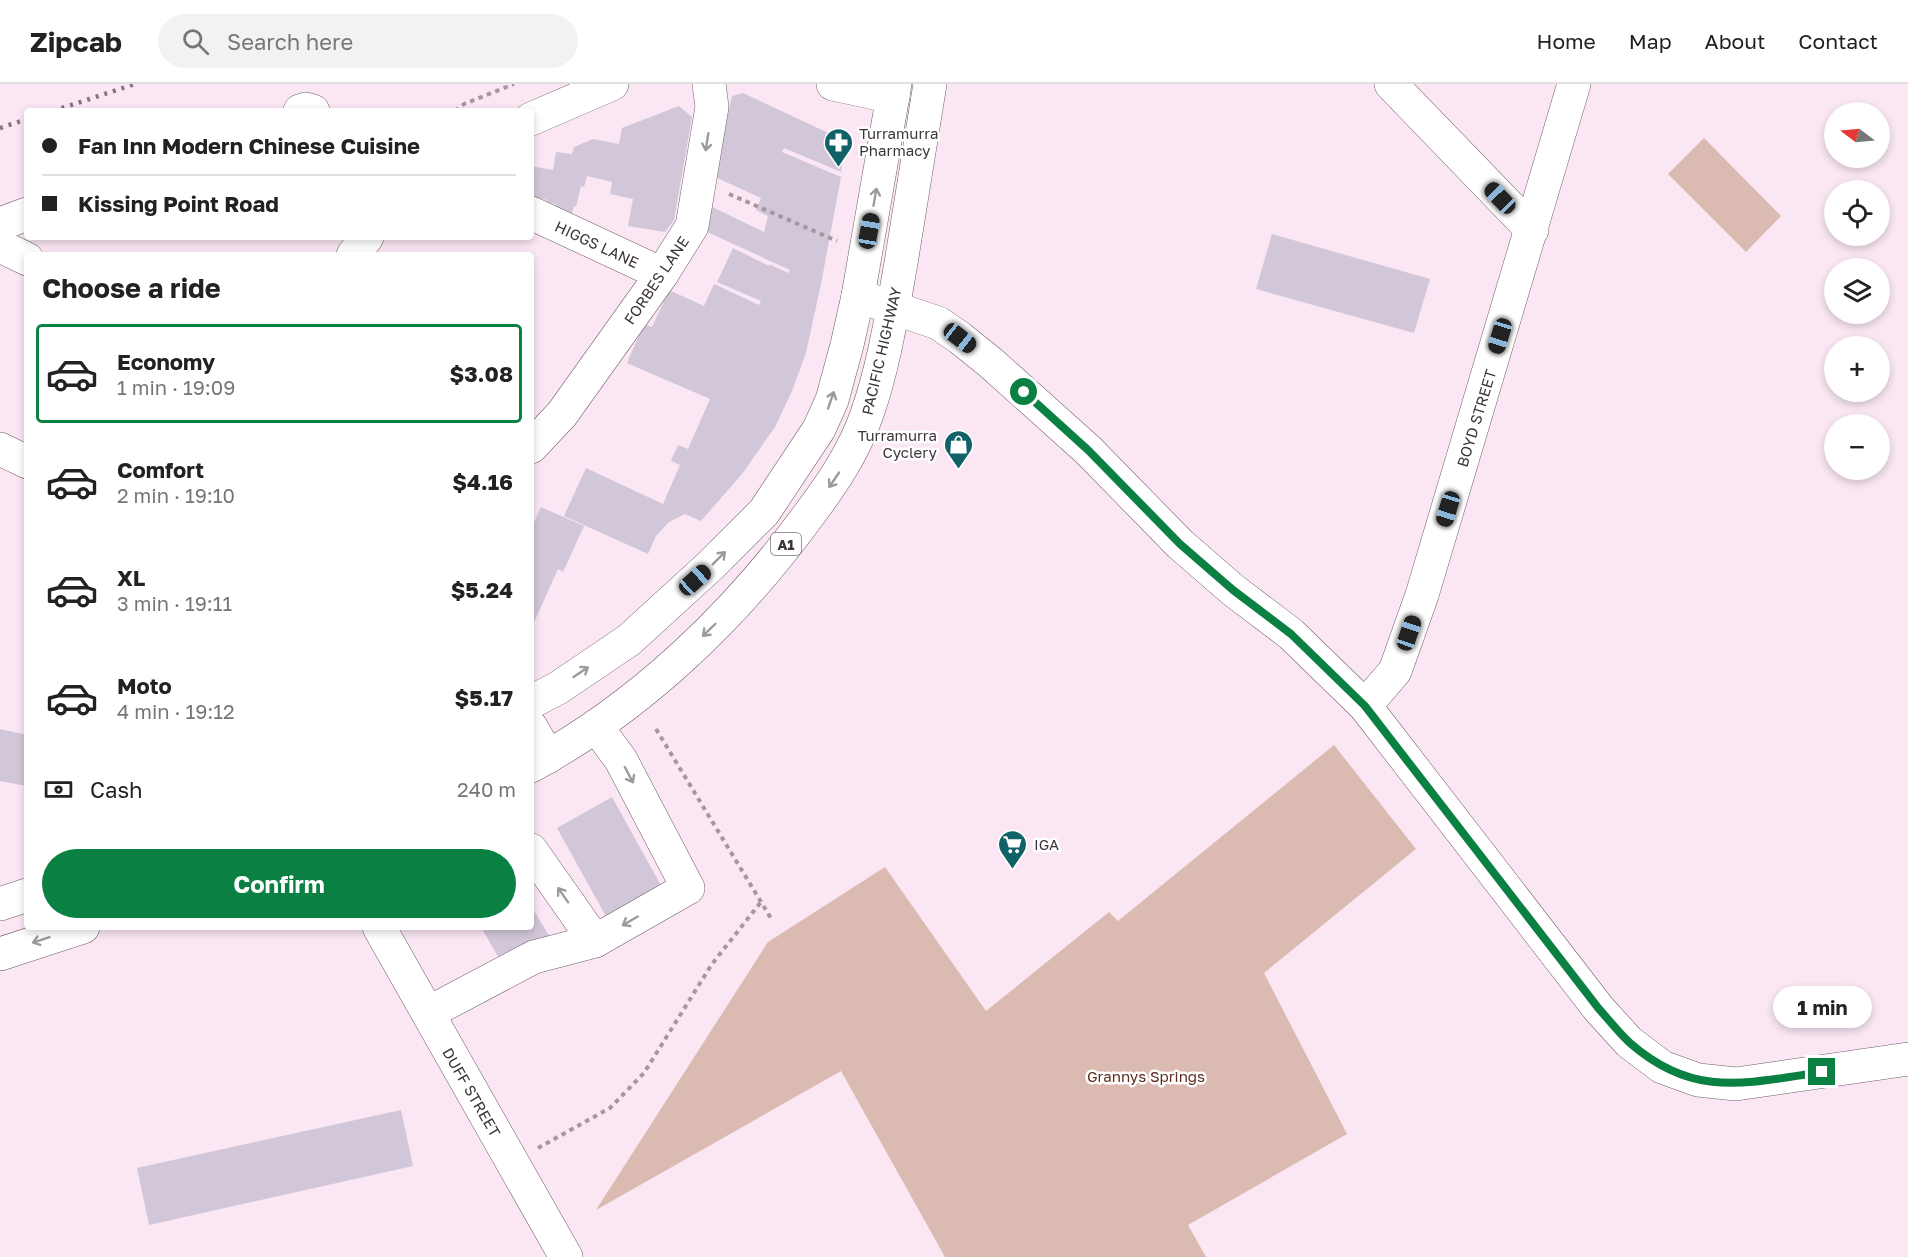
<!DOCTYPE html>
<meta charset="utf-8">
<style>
:root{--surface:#fff;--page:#f2f2f2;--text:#222;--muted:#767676;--line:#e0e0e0;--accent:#0b8043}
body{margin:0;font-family:"Golos Text",sans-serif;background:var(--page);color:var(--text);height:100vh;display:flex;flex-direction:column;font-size:22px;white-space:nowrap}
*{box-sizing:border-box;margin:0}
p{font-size:20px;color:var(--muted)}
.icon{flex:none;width:33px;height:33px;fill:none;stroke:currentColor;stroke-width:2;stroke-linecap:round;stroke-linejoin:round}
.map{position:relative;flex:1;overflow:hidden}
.drawer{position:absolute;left:24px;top:168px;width:510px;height:678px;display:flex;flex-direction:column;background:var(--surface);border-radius:6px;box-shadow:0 3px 9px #0003}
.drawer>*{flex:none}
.top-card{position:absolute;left:24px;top:24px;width:510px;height:132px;border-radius:6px;box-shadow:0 3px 9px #0003;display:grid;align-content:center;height:132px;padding:0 18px;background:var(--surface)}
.needle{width:39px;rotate:286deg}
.fabs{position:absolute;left:1824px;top:18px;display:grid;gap:12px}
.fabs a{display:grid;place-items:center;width:66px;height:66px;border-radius:50%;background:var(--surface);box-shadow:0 3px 9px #0003;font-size:30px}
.end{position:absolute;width:27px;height:27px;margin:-14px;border:8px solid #0b8043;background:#fff;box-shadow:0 0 0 3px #fff}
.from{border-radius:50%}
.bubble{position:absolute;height:42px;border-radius:21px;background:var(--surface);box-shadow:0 3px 9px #0003;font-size:20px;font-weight:700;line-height:42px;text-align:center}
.car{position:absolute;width:18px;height:36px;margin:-18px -9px;border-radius:8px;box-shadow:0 0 4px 2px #0007;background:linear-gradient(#222 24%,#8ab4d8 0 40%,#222 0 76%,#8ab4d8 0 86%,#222 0)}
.top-card b{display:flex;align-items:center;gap:21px;height:57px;font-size:22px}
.top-card b+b{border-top:2px solid var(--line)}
.top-card i{width:15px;height:15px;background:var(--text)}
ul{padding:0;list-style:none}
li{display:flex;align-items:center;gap:18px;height:99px;margin:0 12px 9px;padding:0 6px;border:3px solid transparent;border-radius:6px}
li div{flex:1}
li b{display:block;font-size:22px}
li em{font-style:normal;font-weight:700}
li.selected{border-color:var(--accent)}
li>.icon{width:54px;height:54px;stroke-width:1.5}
h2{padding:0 18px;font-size:27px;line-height:72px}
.pay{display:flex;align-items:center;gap:15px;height:66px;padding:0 18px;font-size:22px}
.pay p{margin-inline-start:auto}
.cta{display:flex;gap:12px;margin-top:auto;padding:12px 18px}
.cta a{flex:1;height:69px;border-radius:36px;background:var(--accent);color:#fff;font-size:24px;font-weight:700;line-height:69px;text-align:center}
header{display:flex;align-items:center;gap:36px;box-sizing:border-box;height:84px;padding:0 30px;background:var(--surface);border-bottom:2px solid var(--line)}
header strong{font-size:28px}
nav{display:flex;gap:33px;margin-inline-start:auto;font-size:21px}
.search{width:420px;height:54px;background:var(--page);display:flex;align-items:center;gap:15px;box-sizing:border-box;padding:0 21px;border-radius:33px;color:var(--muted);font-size:22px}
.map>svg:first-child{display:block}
.green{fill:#dbbab2}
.building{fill:#d1c7d8}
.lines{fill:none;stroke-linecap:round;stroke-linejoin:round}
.minor-casing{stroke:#6e5d68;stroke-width:34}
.major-casing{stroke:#6e5d68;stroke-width:34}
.highway-casing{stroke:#6e5d68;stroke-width:34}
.path{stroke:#a597a0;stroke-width:4;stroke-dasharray:4.5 4.5;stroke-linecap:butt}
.minor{stroke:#fff;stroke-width:33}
.major{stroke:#fff;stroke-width:33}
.highway{stroke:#fff;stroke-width:33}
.rail{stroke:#83777f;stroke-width:4.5;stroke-dasharray:3 6;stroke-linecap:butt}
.oneway{stroke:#9e9a9c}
.route{stroke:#0b8043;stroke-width:8}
.labels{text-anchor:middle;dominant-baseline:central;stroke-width:5;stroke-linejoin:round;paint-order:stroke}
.shield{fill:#fff;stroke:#777275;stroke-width:1.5}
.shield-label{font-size:14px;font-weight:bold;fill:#3d353a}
.poi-label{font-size:15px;fill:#3d353a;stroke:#fff;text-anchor:start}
.street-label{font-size:15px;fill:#3d353a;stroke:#fff}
.park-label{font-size:15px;fill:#5e2c21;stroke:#fff}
</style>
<header>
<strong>Zipcab</strong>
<div class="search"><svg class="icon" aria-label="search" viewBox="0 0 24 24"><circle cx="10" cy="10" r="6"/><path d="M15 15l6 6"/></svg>Search here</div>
<nav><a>Home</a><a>Map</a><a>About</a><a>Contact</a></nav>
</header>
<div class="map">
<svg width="1908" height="1173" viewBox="0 0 1908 1173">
<rect width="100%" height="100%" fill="#fae7f3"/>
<g class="green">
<polygon points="1704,54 1781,132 1746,168 1668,90"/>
<polygon points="1334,661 1416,765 1264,889 1347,1050 1188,1141 1206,1173 945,1173 841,987 596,1126 768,858 885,783 986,927 1109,828 1118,837"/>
</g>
<g class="building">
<polygon points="743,9 837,53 844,67 841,88 784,64 782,68 841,93 821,200 806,269 792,307 775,343 742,390 701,437 685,430 669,438 656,452 648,470 564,432 586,384 663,420 680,381 671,377 678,361 688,365 710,315 627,279 644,240 652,243 669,206 704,222 714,200 759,221 761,217 717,198 733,164 769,182 769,180 788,189 790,186 705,147 710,122 764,148 768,132 756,126 761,114 715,93 724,38 726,39 732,12"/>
<polygon points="679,22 692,33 674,136 665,148 628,142 633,115 610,110 612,98 587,92 584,103 581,102 576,123 574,122 572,129 555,125 556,120 547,118 547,116 531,112 531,82 553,86 556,68 572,70 574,63 593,55 619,60 622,44"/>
<polygon points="1272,150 1430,195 1414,249 1256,205"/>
<polygon points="541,423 584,442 563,488 558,485 531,545 531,445"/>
<polygon points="0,645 27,651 27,702 0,697"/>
<polygon points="612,713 663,805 608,836 557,744"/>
<polygon points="531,822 551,855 504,883 481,843 531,843"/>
<polygon points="401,1026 413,1082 149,1141 137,1084"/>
</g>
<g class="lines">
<defs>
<g id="minor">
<polyline points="833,0 893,13"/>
<polyline points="1391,0 1532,146"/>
<polyline points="300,27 306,25 313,27"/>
<polyline points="531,35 612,0"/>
<polyline points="531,129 662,190"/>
<polyline points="0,140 27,130"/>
<polyline points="0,162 27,175"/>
<polyline points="353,171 367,153"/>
<polyline points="531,363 562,330 662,190 692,142 712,23 709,0"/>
<polyline points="0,365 27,378"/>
<polyline points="1365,622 1395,587 1422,511 1574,0"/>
<polyline points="531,643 548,673"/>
<polyline points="531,766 595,857"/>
<polyline points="379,843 566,1173"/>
<polyline points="428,929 534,873 595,857 688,804 621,676 596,642"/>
</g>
<polyline id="major" points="858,212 938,239 960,254 991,279 1088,366 1180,460 1233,506 1291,550 1365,622 1599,925 1629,958 1662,983 1698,996 1736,1000 1908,975"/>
<g id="highway">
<polyline points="531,618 558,604 629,556 711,481 764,428 819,345 832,316 847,261 858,212 895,0"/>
<path d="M531 682C640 623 735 532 808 432 832 400 854 368 867 330 884 282 892 229 901 179 911 120 920 60 930 0"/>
<polyline points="0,820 27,811"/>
<polyline points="0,870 83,843"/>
</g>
</defs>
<use href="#minor" class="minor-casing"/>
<use href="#major" class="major-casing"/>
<use href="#highway" class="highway-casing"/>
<g class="path">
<polyline points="455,27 464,20 514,0"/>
<polyline points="729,110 837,157"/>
<polyline points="656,645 772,836"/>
<polyline points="538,1064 610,1024 644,989 712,880 761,818"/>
</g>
<use href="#minor" class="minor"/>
<use href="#major" class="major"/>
<use href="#highway" class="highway"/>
<g class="rail">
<polyline points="53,27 135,0"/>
<polyline points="0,44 27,35"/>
</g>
</g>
<defs><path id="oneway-shaft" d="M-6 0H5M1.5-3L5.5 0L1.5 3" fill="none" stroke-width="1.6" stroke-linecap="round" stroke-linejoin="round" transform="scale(1.5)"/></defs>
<g class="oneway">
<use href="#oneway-shaft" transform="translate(707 58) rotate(99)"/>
<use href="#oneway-shaft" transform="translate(875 113) rotate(-80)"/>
<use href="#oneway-shaft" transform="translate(831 316) rotate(-71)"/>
<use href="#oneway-shaft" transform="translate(834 396) rotate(124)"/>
<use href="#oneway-shaft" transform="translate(719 474) rotate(-45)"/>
<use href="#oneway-shaft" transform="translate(709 546) rotate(136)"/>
<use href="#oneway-shaft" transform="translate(581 588) rotate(-34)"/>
<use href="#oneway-shaft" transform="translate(629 691) rotate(62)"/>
<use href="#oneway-shaft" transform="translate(563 811) rotate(-125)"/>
<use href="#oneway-shaft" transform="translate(630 837) rotate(150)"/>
<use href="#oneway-shaft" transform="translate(41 856) rotate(162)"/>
</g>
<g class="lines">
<path class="route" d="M1024 308 1088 366 1180 460 1233 506 1291 550 1365 622 1599 925C1609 936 1619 949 1630 959 1694 1015 1746 999 1822 988"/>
</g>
<defs>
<symbol id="pharmacy-pin" viewBox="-11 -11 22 30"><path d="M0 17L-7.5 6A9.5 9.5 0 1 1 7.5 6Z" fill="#106168" stroke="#fff"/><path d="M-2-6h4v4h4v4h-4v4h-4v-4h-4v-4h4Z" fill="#fff"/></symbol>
<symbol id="shop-pin" viewBox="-11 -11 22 30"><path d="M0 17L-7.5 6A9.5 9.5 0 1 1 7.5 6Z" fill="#106168" stroke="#fff"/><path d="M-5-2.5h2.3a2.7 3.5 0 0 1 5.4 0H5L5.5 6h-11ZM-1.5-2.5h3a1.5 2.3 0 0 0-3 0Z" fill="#fff"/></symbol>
<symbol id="supermarket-pin" viewBox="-11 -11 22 30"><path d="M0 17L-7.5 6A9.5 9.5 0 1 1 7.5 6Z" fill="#106168" stroke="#fff"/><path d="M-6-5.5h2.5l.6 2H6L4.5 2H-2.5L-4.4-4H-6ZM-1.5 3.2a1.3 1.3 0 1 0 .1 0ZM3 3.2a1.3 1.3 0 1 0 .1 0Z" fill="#fff"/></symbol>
</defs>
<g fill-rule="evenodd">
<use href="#pharmacy-pin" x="822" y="42" width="33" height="45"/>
<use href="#shop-pin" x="942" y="344" width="33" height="45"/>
<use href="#supermarket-pin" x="996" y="744" width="33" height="45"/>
</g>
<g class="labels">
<rect class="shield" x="771" y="449" width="30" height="22" rx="4.5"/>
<g class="shield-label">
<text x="786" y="460">A1</text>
</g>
<g class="poi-label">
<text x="859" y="49">Turramurra<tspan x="859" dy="17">Pharmacy</tspan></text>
<text x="937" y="351" text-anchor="end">Turramurra<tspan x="937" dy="17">Cyclery</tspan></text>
<text x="1034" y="760">IGA</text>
</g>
<g class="street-label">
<text transform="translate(597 160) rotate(25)">HIGGS LANE</text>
<text transform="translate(656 196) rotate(-56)">FORBES LANE</text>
<text transform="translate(881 267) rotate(-77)">PACIFIC HIGHWAY</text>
<text transform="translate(1476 334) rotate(-73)">BOYD STREET</text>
<text transform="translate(472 1008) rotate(60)">DUFF STREET</text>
</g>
<g class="park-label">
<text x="1146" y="992">Grannys Springs</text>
</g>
</g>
</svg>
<div class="fabs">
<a><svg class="needle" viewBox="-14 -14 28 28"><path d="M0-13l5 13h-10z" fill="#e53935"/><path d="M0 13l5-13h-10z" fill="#767676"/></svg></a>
<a><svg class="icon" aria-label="locate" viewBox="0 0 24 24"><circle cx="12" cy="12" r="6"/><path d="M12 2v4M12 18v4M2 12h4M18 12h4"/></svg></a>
<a><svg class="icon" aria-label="layers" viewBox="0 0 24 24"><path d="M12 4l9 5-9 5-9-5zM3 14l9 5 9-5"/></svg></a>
<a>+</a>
<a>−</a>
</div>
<i class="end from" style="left:1024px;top:308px"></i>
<i class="end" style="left:1822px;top:988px"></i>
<div class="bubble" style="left:1773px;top:902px;width:99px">1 min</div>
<i class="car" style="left:1500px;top:114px;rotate:316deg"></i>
<i class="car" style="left:869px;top:147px;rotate:10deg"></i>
<i class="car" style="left:1500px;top:252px;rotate:197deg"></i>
<i class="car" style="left:960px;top:254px;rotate:128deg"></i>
<i class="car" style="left:1448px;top:425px;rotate:197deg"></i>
<i class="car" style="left:695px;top:496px;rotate:48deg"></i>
<i class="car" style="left:1409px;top:549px;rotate:19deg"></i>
<div class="top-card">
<b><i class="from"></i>Fan Inn Modern Chinese Cuisine</b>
<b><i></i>Kissing Point Road</b>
</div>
<section class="drawer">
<h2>Choose a ride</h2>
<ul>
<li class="selected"><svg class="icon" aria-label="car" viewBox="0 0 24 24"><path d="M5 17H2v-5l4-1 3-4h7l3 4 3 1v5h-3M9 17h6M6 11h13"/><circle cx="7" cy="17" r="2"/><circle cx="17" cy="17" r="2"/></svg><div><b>Economy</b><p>1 min · 19:09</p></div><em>$3.08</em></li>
<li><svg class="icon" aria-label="car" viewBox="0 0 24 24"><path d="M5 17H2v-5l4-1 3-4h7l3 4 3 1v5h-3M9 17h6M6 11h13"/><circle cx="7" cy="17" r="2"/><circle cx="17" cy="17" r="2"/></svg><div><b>Comfort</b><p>2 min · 19:10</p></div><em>$4.16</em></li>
<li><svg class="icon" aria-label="car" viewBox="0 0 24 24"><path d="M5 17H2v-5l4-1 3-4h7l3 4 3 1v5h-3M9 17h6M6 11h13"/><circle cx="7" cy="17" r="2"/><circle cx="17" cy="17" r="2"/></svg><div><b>XL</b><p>3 min · 19:11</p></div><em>$5.24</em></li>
<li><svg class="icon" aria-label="car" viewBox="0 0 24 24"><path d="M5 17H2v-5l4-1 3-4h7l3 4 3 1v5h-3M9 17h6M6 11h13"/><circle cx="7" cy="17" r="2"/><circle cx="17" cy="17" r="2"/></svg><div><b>Moto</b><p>4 min · 19:12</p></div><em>$5.17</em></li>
</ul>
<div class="pay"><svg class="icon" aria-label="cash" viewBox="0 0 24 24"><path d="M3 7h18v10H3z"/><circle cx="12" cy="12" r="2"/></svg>Cash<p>240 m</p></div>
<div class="cta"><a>Confirm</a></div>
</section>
</div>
